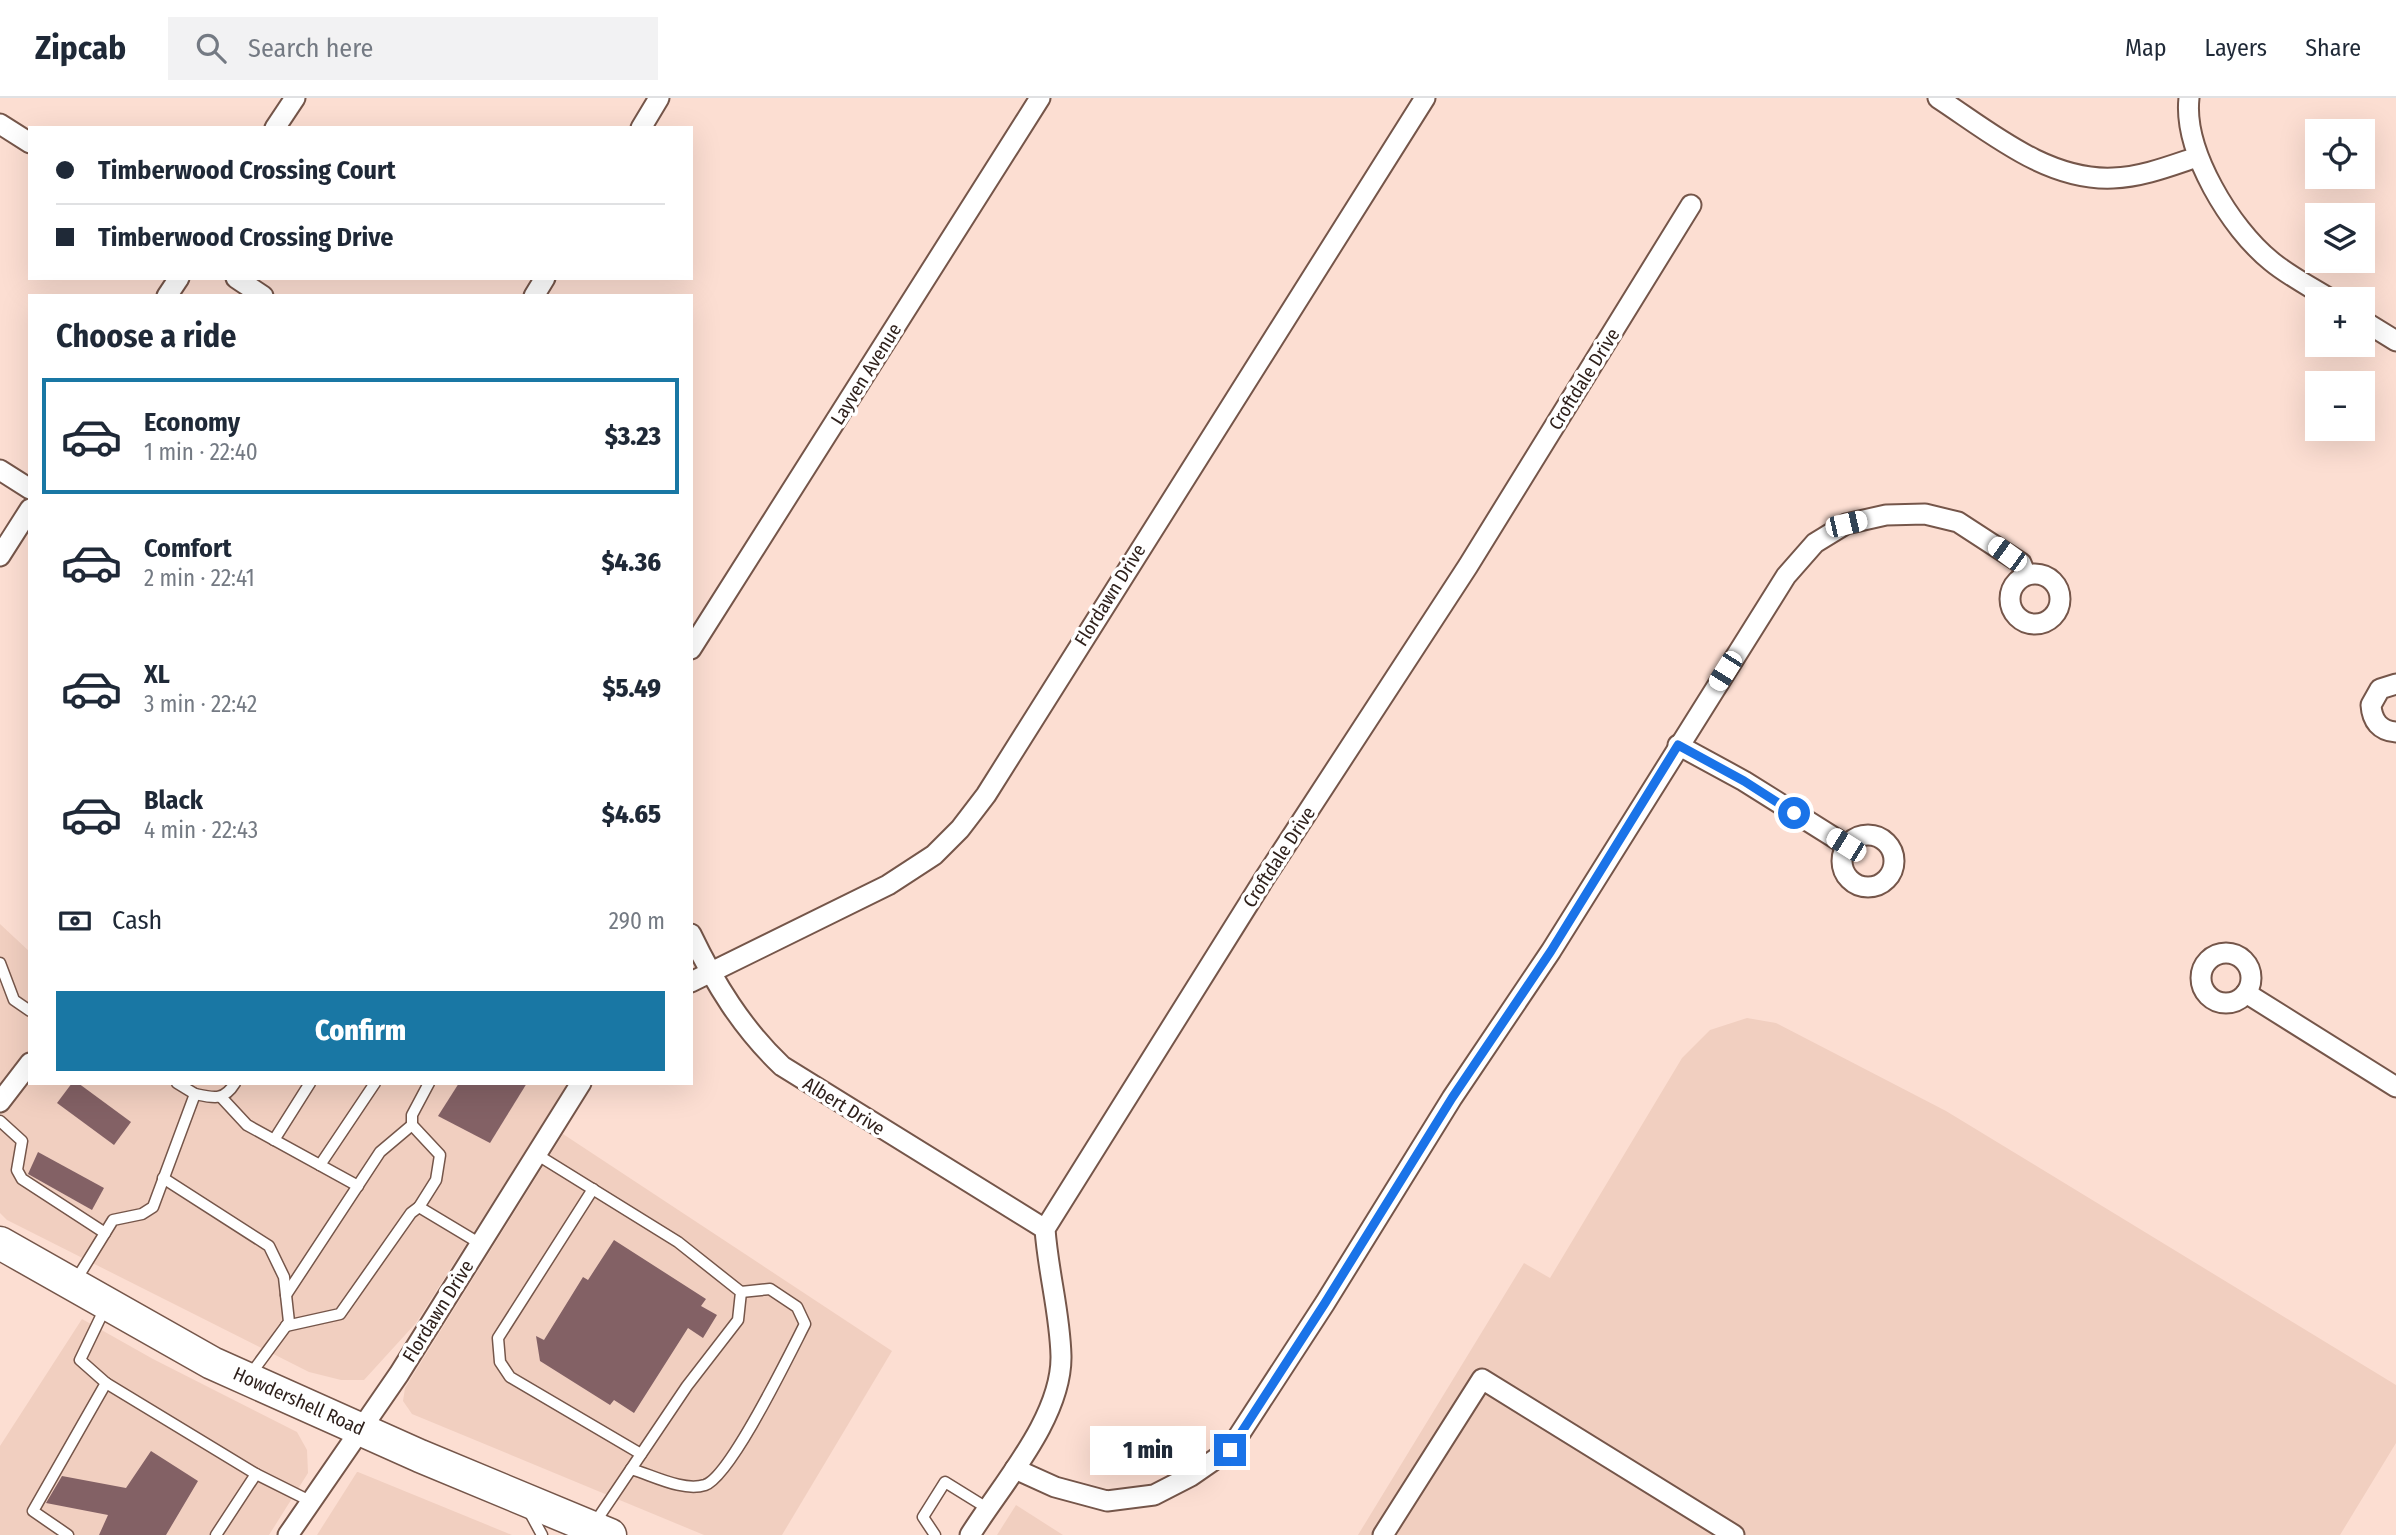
<!DOCTYPE html>
<meta charset="utf-8">
<style>
:root{--surface:#fff;--page:#f2f2f3;--text:#1f2937;--muted:#747a83;--line:#e0e1e3;--accent:#1977a4}
body{margin:0;font-family:"Fira Sans Condensed",sans-serif;background:var(--page);color:var(--text);height:100vh;display:flex;flex-direction:column;font-size:26px;white-space:nowrap}
*{box-sizing:border-box;margin:0}
p{font-size:23px;color:var(--muted)}
.icon{flex:none;width:38px;height:38px;fill:none;stroke:currentColor;stroke-width:2;stroke-linecap:round;stroke-linejoin:round}
.map{position:relative;flex:1;overflow:hidden}
.side{position:absolute;left:28px;top:196px;width:665px;height:791px;display:flex;flex-direction:column;background:var(--surface);border-radius:0px;box-shadow:0 7px 28px #0002}
.side>*{flex:none}
.top-card{position:absolute;left:28px;top:28px;width:665px;height:154px;border-radius:0px;box-shadow:0 7px 28px #0002;display:grid;align-content:center;height:154px;padding:0 28px;background:var(--surface)}
.tools{position:absolute;left:2305px;top:21px;display:grid;gap:14px}
.tools a{display:grid;place-items:center;width:70px;height:70px;border-radius:0px;background:var(--surface);box-shadow:0 7px 28px #0002;font-size:35px}
.end{position:absolute;width:32px;height:32px;margin:-16px;border:9px solid #1a73e8;background:#fff;box-shadow:0 0 0 4px #fff}
.from{border-radius:50%}
.bubble{position:absolute;height:49px;border-radius:0px;background:var(--surface);box-shadow:0 7px 28px #0002;font-size:23px;font-weight:800;line-height:49px;text-align:center}
.car{position:absolute;width:21px;height:42px;margin:-21px -10px;border-radius:9px;box-shadow:0 0 5px 2px #0007;background:linear-gradient(#fff 24%,#345 0 40%,#fff 0 76%,#345 0 86%,#fff 0)}
.top-card b{display:flex;align-items:center;gap:24px;height:66px;font-size:26px}
.top-card b+b{border-top:2px solid var(--line)}
.top-card i{width:18px;height:18px;background:var(--text)}
ul{padding:0;list-style:none}
li{display:flex;align-items:center;gap:21px;height:116px;margin:0 14px 10px;padding:0 14px;border:4px solid transparent;border-radius:0px}
li div{flex:1}
li b{display:block;font-size:26px}
li em{font-style:normal;font-weight:800}
li.active{border-color:var(--accent)}
li>.icon{width:63px;height:63px;stroke-width:1.5}
h2{padding:0 28px;font-size:32px;line-height:84px}
.pay{display:flex;align-items:center;gap:18px;height:77px;padding:0 28px;font-size:26px}
.pay p{margin-inline-start:auto}
.button{display:flex;gap:14px;margin-top:auto;padding:14px 28px}
.button a{flex:1;height:80px;border-radius:0px;background:var(--accent);color:#fff;font-size:28px;font-weight:800;line-height:80px;text-align:center}
header{display:flex;align-items:center;gap:42px;box-sizing:border-box;height:98px;padding:0 35px;background:var(--surface);border-bottom:2px solid var(--line)}
header strong{font-size:33px}
nav{display:flex;gap:38px;margin-inline-start:auto;font-size:24px}
.search{width:490px;height:63px;background:var(--page);display:flex;align-items:center;gap:18px;box-sizing:border-box;padding:0 24px;border-radius:0px;color:var(--muted);font-size:26px}
.map>svg:first-child{display:block}
.built{fill:#f1cfc0}
.building{fill:#836165}
.lines{fill:none;stroke-linecap:round;stroke-linejoin:round}
.service-casing{stroke:#75564a;stroke-width:13}
.minor-casing{stroke:#75564a;stroke-width:23}
.primary-casing{stroke:#75564a;stroke-width:35}
.service{stroke:#fff;stroke-width:10}
.minor{stroke:#fff;stroke-width:19}
.primary{stroke:#fff;stroke-width:32}
.route{stroke:#1a73e8;stroke-width:9}
.labels{text-anchor:middle;dominant-baseline:central;stroke-width:7;stroke-linejoin:round;paint-order:stroke}
.street-label{font-size:19px;fill:#2f211c;stroke:#fff}
</style>
<header>
<strong>Zipcab</strong>
<div class="search"><svg class="icon" aria-label="search" viewBox="0 0 24 24"><circle cx="10" cy="10" r="6"/><path d="M15 15l6 6"/></svg>Search here</div>
<nav><a>Map</a><a>Layers</a><a>Share</a></nav>
</header>
<div class="map">
<svg width="2396" height="1437" viewBox="0 0 2396 1437">
<rect width="100%" height="100%" fill="#fcded2"/>
<g class="built">
<polygon points="0,826 30,854 30,985 568,985 416,1225 364,1282 341,1282 309,1274 7,1122 0,1115"/>
<polygon points="1747,920 1776,925 1946,1013 2396,1287 2396,1345 2340,1437 1358,1437 1524,1165 1550,1180 1682,960 1710,932"/>
<polygon points="563,1036 892,1253 782,1437 704,1437 412,1316 403,1303 405,1290"/>
<polygon points="82,1221 153,1261 297,1334 307,1352 308,1375 269,1437 0,1437 0,1348"/>
<polygon points="357,1374 358,1374 512,1437 317,1437"/>
<polygon points="1016,1407 1063,1437 997,1437"/>
</g>
<g class="building">
<polygon points="72,985 78,985 131,1024 114,1047 57,1005"/>
<polygon points="459,985 527,985 490,1045 438,1018"/>
<polygon points="38,1054 104,1090 92,1112 28,1076"/>
<polygon points="614,1142 706,1201 701,1208 717,1217 703,1240 688,1230 634,1315 614,1302 610,1307 540,1263 536,1238 544,1242 583,1179 588,1182"/>
<polygon points="151,1353 198,1383 166,1437 99,1437 108,1417 46,1405 62,1378 126,1390"/>
</g>
<g class="lines">
<defs>
<g id="service">
<polyline points="0,865 14,902 30,913"/>
<path d="M195 996C214 1000 224 1003 235 985"/>
<polyline points="221,999 247,1027 358,1088"/>
<polyline points="0,1023 22,1043 17,1072 22,1081 105,1135"/>
<polyline points="274,1042 310,985"/>
<polyline points="536,1056 678,1144 741,1194 738,1222 687,1288 594,1426"/>
<polyline points="320,1067 375,985"/>
<polyline points="163,1080 269,1148 284,1179 289,1224 250,1277"/>
<polyline points="593,1091 498,1240 500,1264 510,1279 641,1356"/>
<polyline points="419,1109 436,1082 440,1057 412,1027 412,1017 429,985"/>
<polyline points="76,1182 113,1122 142,1116 153,1109 195,996 177,985"/>
<polyline points="286,1197 380,1054 412,1027"/>
<polyline points="286,1228 340,1216 411,1115 419,1109 479,1145"/>
<polyline points="106,1285 256,1376 216,1437"/>
<path d="M631 1371C652 1377 683 1394 705 1387 731 1378 790 1255 805 1226L797 1209 770 1191 741 1194"/>
<polyline points="256,1376 310,1403"/>
<polyline points="529,1413 542,1437"/>
<polyline points="68,1437 33,1413 106,1285 80,1262 105,1210"/>
<polyline points="935,1437 923,1419 945,1384 987,1410"/>
</g>
<g id="minor">
<path d="M1938 0C1990 34 2047 83 2113 80 2142 79 2170 68 2197 59"/>
<path d="M2189 0C2183 53 2231 131 2271 163 2289 178 2311 189 2330 201"/>
<polyline points="0,26 30,45"/>
<polyline points="275,30 295,0"/>
<polyline points="641,30 659,0"/>
<polyline points="236,180 263,198"/>
<polyline points="167,198 179,180"/>
<polyline points="534,198 545,180"/>
<polyline points="2362,222 2396,243"/>
<polyline points="0,372 30,391"/>
<polyline points="0,458 30,411"/>
<circle cx="2035" cy="501" r="25"/>
<polyline points="691,551 1040,0"/>
<path d="M2396 586 2380 591 2371 607C2372 623 2380 633 2396 634"/>
<polyline points="1678,647 1744,683 1846,747"/>
<circle cx="1868" cy="763" r="26"/>
<path d="M691 836C715 886 742 930 782 968L1045 1131"/>
<circle cx="2226" cy="880" r="25"/>
<polyline points="691,884 888,787 934,757 960,731 986,697 1425,0"/>
<polyline points="2246,895 2396,989"/>
<polyline points="0,1004 30,965"/>
<polyline points="1015,1371 1055,1389 1107,1403 1154,1397 1191,1378 1230,1351 1325,1205 1452,1000 1551,853 1786,478 1815,445 1846,426 1886,417 1925,416 1958,424 2021,465 2026,477"/>
<polyline points="288,1437 399,1276 581,985"/>
<path d="M970 1437C1001 1387 1062 1320 1061 1258 1060 1215 1048 1174 1045 1131L1264 781 1468 468 1691 107"/>
<polyline points="1383,1437 1482,1281 1734,1437"/>
</g>
<polyline id="primary" points="0,1145 212,1265 420,1358 610,1437"/>
</defs>
<use href="#service" class="service-casing"/>
<use href="#minor" class="minor-casing"/>
<use href="#primary" class="primary-casing"/>
<use href="#service" class="service"/>
<use href="#minor" class="minor"/>
<use href="#primary" class="primary"/>
</g>
<g class="lines">
<polyline class="route" points="1230,1352 1325,1205 1452,1000 1551,853 1678,647 1744,683 1794,715"/>
</g>
<g class="labels">
<g class="street-label">
<text transform="translate(866 276) rotate(-58)">Layven Avenue</text>
<text transform="translate(1584 281) rotate(-58)">Croftdale Drive</text>
<text transform="translate(1110 497) rotate(-58)">Flordawn Drive</text>
<text transform="translate(1279 759) rotate(-57)">Croftdale Drive</text>
<text transform="translate(844 1008) rotate(32)">Albert Drive</text>
<text transform="translate(438 1213) rotate(-58)">Flordawn Drive</text>
<text transform="translate(299 1303) rotate(24)">Howdershell Road</text>
</g>
</g>
</svg>
<div class="tools">
<a><svg class="icon" aria-label="locate" viewBox="0 0 24 24"><circle cx="12" cy="12" r="6"/><path d="M12 2v4M12 18v4M2 12h4M18 12h4"/></svg></a>
<a><svg class="icon" aria-label="layers" viewBox="0 0 24 24"><path d="M12 4l9 5-9 5-9-5zM3 14l9 5 9-5"/></svg></a>
<a>+</a>
<a>−</a>
</div>
<i class="end from" style="left:1794px;top:715px"></i>
<i class="end" style="left:1230px;top:1352px"></i>
<div class="bubble" style="left:1090px;top:1328px;width:116px">1 min</div>
<i class="car" style="left:1846px;top:426px;rotate:77deg"></i>
<i class="car" style="left:2007px;top:456px;rotate:306deg"></i>
<i class="car" style="left:1725px;top:573px;rotate:212deg"></i>
<i class="car" style="left:1846px;top:747px;rotate:302deg"></i>
<div class="top-card">
<b><i class="from"></i>Timberwood Crossing Court</b>
<b><i></i>Timberwood Crossing Drive</b>
</div>
<section class="side">
<h2>Choose a ride</h2>
<ul>
<li class="active"><svg class="icon" aria-label="car" viewBox="0 0 24 24"><path d="M5 17H2v-5l4-1 3-4h7l3 4 3 1v5h-3M9 17h6M6 11h13"/><circle cx="7" cy="17" r="2"/><circle cx="17" cy="17" r="2"/></svg><div><b>Economy</b><p>1 min · 22:40</p></div><em>$3.23</em></li>
<li><svg class="icon" aria-label="car" viewBox="0 0 24 24"><path d="M5 17H2v-5l4-1 3-4h7l3 4 3 1v5h-3M9 17h6M6 11h13"/><circle cx="7" cy="17" r="2"/><circle cx="17" cy="17" r="2"/></svg><div><b>Comfort</b><p>2 min · 22:41</p></div><em>$4.36</em></li>
<li><svg class="icon" aria-label="car" viewBox="0 0 24 24"><path d="M5 17H2v-5l4-1 3-4h7l3 4 3 1v5h-3M9 17h6M6 11h13"/><circle cx="7" cy="17" r="2"/><circle cx="17" cy="17" r="2"/></svg><div><b>XL</b><p>3 min · 22:42</p></div><em>$5.49</em></li>
<li><svg class="icon" aria-label="car" viewBox="0 0 24 24"><path d="M5 17H2v-5l4-1 3-4h7l3 4 3 1v5h-3M9 17h6M6 11h13"/><circle cx="7" cy="17" r="2"/><circle cx="17" cy="17" r="2"/></svg><div><b>Black</b><p>4 min · 22:43</p></div><em>$4.65</em></li>
</ul>
<div class="pay"><svg class="icon" aria-label="cash" viewBox="0 0 24 24"><path d="M3 7h18v10H3z"/><circle cx="12" cy="12" r="2"/></svg>Cash<p>290 m</p></div>
<div class="button"><a>Confirm</a></div>
</section>
</div>
